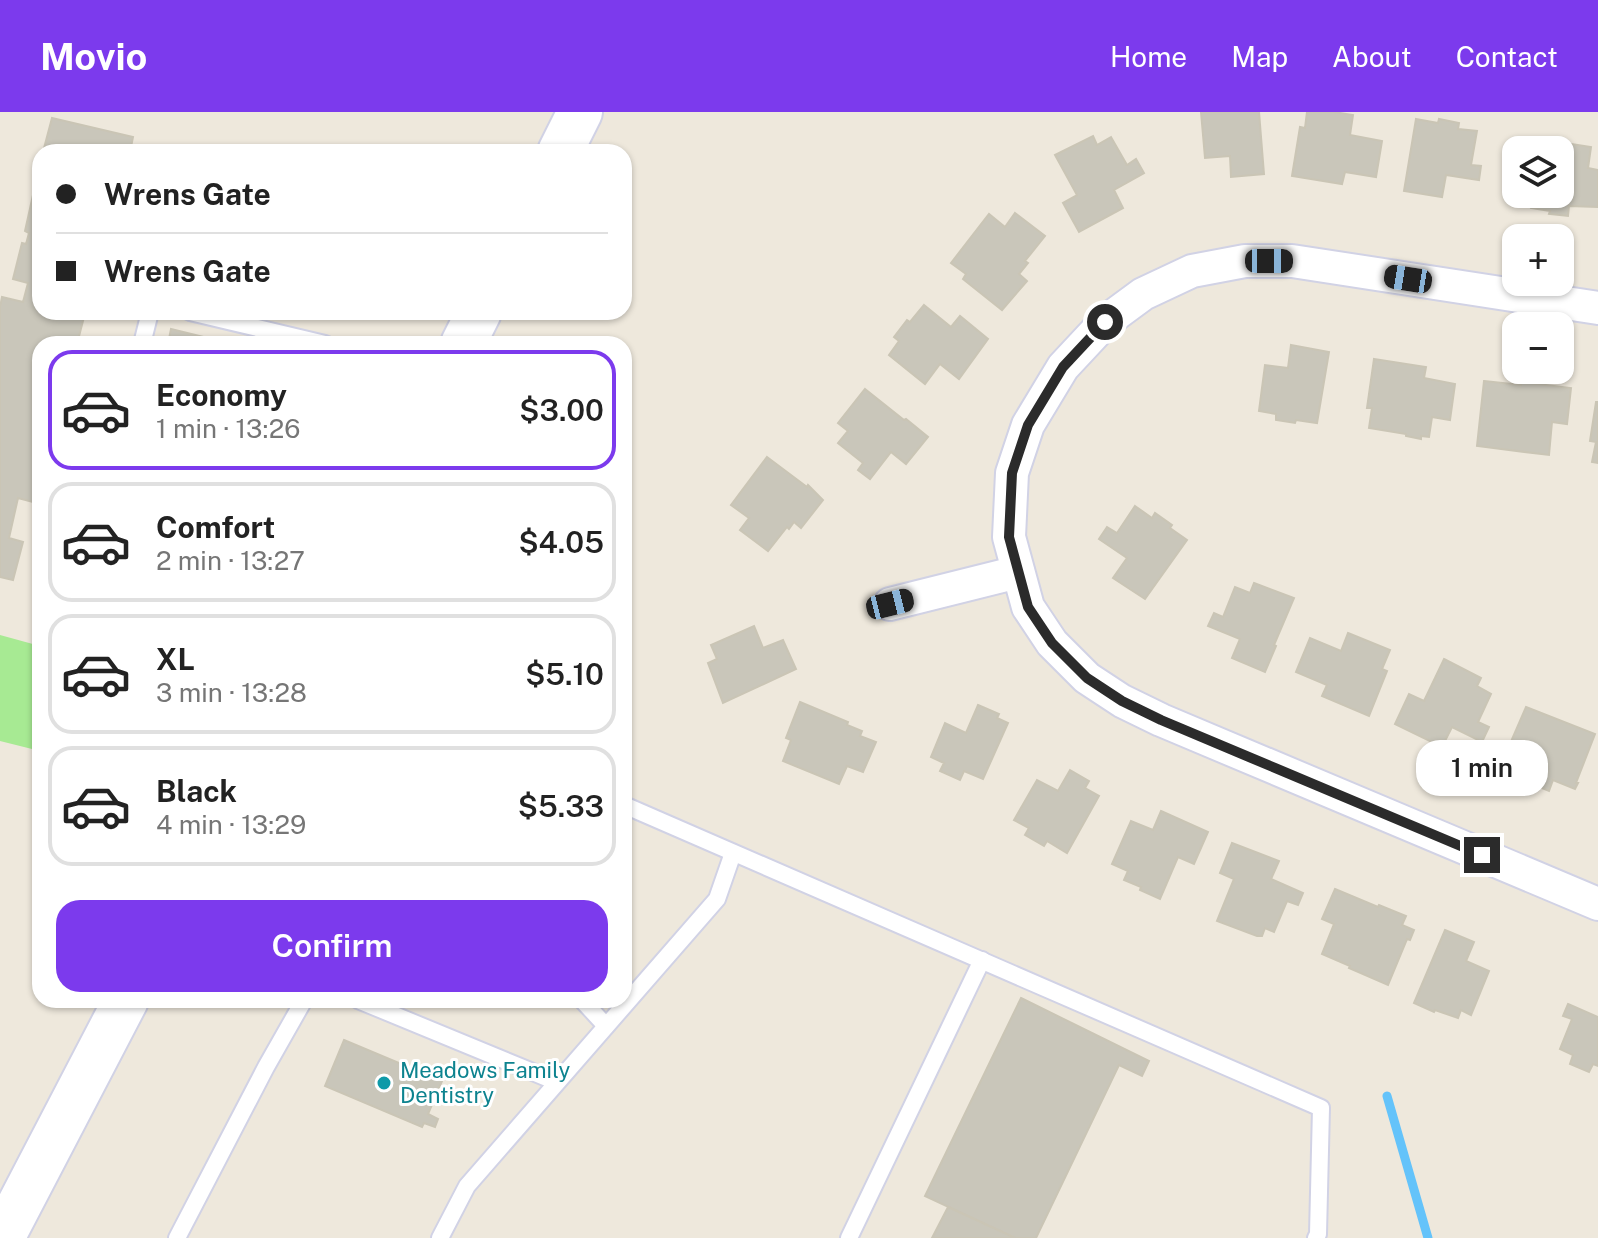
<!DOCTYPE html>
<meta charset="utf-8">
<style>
:root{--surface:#fff;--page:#f6f6f6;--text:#222;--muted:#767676;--line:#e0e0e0;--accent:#7c3aed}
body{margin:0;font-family:"Public Sans",sans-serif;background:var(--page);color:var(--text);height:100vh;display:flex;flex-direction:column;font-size:30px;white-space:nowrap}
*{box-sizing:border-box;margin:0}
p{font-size:26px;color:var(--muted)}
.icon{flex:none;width:44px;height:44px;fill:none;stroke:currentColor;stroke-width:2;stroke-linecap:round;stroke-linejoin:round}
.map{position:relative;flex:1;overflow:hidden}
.panel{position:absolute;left:32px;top:224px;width:600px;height:672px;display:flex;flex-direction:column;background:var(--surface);border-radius:24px;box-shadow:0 2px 6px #0004}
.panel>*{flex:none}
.guide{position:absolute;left:32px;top:32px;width:600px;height:176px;border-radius:24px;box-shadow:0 2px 6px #0004;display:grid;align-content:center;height:176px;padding:0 24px;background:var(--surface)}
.buttons{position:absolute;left:1502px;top:24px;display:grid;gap:16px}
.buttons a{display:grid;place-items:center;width:72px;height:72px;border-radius:16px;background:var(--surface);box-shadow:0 2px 6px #0004;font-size:40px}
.end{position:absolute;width:36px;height:36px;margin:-18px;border:10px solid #2b2b2b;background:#fff;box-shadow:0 0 0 4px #fff}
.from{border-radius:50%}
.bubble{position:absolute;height:56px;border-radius:24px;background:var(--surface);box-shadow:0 2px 6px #0004;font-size:26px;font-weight:600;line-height:56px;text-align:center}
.car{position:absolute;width:24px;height:48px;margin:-24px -12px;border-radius:10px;box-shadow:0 0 6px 2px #0007;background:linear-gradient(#222 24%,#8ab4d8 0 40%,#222 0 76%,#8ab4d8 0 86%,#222 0)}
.guide b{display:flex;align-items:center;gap:28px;height:76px;font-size:30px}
.guide b+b{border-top:2px solid var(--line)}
.guide i{width:20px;height:20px;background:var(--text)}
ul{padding:14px 0 0;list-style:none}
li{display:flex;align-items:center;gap:24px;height:120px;margin:0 16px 12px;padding:0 8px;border:4px solid var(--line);border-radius:24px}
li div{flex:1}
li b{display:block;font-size:30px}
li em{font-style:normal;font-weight:600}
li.on{border-color:var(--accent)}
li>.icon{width:72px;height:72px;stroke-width:1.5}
.action{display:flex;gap:16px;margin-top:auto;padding:16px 24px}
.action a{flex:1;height:92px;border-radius:24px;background:var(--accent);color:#fff;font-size:32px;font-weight:600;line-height:92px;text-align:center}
header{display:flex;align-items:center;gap:48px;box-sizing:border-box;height:112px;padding:0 40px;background:var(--accent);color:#fff}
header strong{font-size:38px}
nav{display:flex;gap:44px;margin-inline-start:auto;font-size:28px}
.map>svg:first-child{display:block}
.green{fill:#a7ea93}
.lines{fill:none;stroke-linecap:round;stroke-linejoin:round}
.stream{stroke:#64c3fa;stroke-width:9}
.building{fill:#c9c6ba;stroke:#cac5b5;stroke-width:2}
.service-casing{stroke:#d1d2e5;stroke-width:20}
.minor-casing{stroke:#d1d2e5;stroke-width:36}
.secondary-casing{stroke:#d1d2e5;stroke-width:48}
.service{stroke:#fff;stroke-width:16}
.minor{stroke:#fff;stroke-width:32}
.secondary{stroke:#fff;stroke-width:44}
.route{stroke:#2b2b2b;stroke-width:10}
.culture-dot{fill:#0f9aa8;stroke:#fff;stroke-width:3}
.labels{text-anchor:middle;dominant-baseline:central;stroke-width:6;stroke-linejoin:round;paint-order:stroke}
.culture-label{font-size:22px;fill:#0d838f;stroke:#fff;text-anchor:start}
</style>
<header>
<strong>Movio</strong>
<nav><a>Home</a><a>Map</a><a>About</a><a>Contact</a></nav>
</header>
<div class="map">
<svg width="1598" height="1126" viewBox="0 0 1598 1126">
<rect width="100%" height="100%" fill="#eee8dc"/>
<polygon class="green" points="0,523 40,534 40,639 0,629"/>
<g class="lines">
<polyline class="stream" points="1387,984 1428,1126"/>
</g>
<g class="building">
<polygon points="1201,0 1259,0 1264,62 1231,65 1230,44 1205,46"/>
<polygon points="1307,0 1334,0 1353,3 1350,23 1382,29 1376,65 1345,60 1342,72 1292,64 1300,15 1305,16"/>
<polygon points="52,6 133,25 130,40 43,40"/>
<polygon points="1416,7 1438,11 1439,7 1459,11 1458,17 1477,19 1471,53 1481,54 1479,68 1446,63 1442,85 1404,79"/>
<polygon points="1093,24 1097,33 1111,25 1127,53 1136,47 1144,61 1114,78 1123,96 1079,120 1063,91 1077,83 1055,43"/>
<polygon points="1546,28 1591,35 1588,56 1598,58 1598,95 1569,94 1568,104 1549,102 1550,99 1531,96 1533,82 1560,82 1560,38 1545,38"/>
<polygon points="33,83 40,85 40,200 77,200 77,203 84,205 77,232 40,232 40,342 36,353 40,354 40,361 33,390 18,386 9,426 23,430 13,468 0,465 0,195 2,185 23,190 28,171 13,167 22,131 26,132 29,121 25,119"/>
<polygon points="1015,101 1045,124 1025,149 1028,151 1019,162 1027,169 1002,198 963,167 966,162 951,151 989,102 1005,115"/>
<polygon points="924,193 951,215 960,204 988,227 959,267 940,252 925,272 889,243 899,229 894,225 907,208 910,210"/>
<polygon points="171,217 232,232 168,232"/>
<polygon points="1291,233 1329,240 1317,311 1296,308 1295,311 1276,308 1276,302 1259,299 1265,253 1288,256"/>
<polygon points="1374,247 1426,255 1424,266 1455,272 1450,308 1432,305 1429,325 1421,324 1421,327 1406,324 1406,322 1369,316 1372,296 1367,296"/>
<polygon points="1484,269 1521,273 1521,270 1571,276 1567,312 1552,310 1549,343 1477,334"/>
<polygon points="865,277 904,308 906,307 928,325 906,352 891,340 870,367 858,358 863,351 838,331 848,319 838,311"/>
<polygon points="1596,290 1598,290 1598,351 1592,350 1596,330 1590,329"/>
<polygon points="767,345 807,375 808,373 823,388 801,416 794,410 789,417 787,415 768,439 740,418 749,406 731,393"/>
<polygon points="1135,394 1152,406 1155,401 1172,413 1170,416 1187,428 1145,487 1113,466 1127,446 1099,427 1107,415 1117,421"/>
<polygon points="1254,471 1294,486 1274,533 1276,534 1265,560 1232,546 1240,527 1208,514 1214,501 1223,505 1235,475 1250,481"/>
<polygon points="754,514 763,536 783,528 796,557 723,591 708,551 717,547 711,533"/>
<polygon points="1348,521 1390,538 1382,557 1387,559 1369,604 1322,584 1327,573 1296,560 1310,526 1341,539"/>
<polygon points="1444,547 1481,566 1477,574 1491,582 1478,610 1489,615 1482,630 1452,615 1442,635 1395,612 1409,582 1424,589"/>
<polygon points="800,590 848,610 847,613 862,619 860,624 876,630 863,660 847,654 839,672 783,649 791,628 786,626"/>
<polygon points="978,593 999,602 997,606 1008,611 983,667 964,659 960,668 940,659 944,651 931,645 945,611 966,621"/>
<polygon points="1526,595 1595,622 1576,671 1578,671 1575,677 1553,668 1549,679 1532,672 1533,669 1500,655"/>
<polygon points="1070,658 1089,669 1085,676 1099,684 1067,741 1047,729 1044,734 1025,723 1029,716 1014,708 1037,668 1058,679"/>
<polygon points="1161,699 1208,720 1194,752 1178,745 1160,787 1140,778 1141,775 1124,768 1128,759 1112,752 1131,709 1153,718"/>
<polygon points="1232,731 1279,749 1271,767 1303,781 1298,793 1287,789 1274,820 1265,816 1262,824 1257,824 1217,809 1234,767 1220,761"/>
<polygon points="1335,777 1378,795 1379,793 1406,804 1402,813 1414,818 1410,828 1407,827 1388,873 1349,856 1350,854 1322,842 1334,812 1322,807"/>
<polygon points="1445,818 1474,830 1466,849 1489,859 1471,903 1461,898 1458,906 1435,898 1434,900 1414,891"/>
<polygon points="1021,886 1149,949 1142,964 1119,953 1036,1126 1015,1126 925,1084"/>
<polygon points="1568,892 1598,905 1598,954 1593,952 1589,960 1570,952 1573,943 1560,937 1572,907 1563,904"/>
<polygon points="344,928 442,969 428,1002 438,1007 435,1015 424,1011 422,1015 325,974"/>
<polygon points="948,1095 1015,1126 932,1126"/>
</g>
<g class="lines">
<defs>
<g id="service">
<polyline points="190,200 325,232"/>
<polyline points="142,232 150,200"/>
<polyline points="624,693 1321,996 1318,1122 1316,1126"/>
<polyline points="358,888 557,970"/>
<polyline points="582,888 606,914"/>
<polyline points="177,1126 266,955 304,888"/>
<polyline points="440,1126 467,1074 717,787 733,741"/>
<polyline points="849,1126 982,848"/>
</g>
<g id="minor">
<polyline points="1598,196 1292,149 1245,149 1192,159 1143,182 1105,210 1063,255 1028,313 1012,361 1009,425 1028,495 1052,531 1087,566 1122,589 1161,608 1598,792"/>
<polyline points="890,492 1018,460"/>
</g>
<g id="secondary">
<polyline points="560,40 580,0"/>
<polyline points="463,232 479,200"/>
<polyline points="2,1126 126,888"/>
</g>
</defs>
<use href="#service" class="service-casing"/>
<use href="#minor" class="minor-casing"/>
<use href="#secondary" class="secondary-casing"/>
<use href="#service" class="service"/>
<use href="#minor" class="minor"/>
<use href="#secondary" class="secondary"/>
</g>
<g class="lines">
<polyline class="route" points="1105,210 1063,255 1028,313 1012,361 1009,425 1028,495 1052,531 1087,566 1122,589 1161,608 1482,743"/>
</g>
<circle class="culture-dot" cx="384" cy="971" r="8"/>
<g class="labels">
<g class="culture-label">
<text x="400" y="958">Meadows Family<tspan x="400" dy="25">Dentistry</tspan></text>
</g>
</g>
</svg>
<div class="buttons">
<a><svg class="icon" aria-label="layers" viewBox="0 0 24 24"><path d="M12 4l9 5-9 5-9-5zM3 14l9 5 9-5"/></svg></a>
<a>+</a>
<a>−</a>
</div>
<i class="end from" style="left:1105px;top:210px"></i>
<i class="end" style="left:1482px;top:743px"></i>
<div class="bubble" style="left:1416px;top:628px;width:132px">1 min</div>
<i class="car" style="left:1269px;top:149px;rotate:90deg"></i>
<i class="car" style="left:1408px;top:167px;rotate:279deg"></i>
<i class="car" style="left:890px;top:492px;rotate:76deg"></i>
<div class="guide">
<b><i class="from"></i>Wrens Gate</b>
<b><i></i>Wrens Gate</b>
</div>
<section class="panel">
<ul>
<li class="on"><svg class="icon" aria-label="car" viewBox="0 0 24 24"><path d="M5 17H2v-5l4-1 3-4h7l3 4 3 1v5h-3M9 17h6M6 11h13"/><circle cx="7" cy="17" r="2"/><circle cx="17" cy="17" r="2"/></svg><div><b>Economy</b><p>1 min · 13:26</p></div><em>$3.00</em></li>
<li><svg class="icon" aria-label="car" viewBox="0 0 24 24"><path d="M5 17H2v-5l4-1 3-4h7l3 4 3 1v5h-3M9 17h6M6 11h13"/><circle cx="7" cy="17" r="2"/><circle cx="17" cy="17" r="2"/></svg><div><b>Comfort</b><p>2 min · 13:27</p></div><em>$4.05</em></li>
<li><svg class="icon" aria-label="car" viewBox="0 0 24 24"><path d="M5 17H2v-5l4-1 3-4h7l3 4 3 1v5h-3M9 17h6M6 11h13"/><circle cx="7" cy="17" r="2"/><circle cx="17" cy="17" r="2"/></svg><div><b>XL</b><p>3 min · 13:28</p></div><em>$5.10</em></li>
<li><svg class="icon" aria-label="car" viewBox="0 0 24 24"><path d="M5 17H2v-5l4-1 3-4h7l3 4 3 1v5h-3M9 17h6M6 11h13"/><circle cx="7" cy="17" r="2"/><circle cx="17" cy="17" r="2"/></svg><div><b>Black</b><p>4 min · 13:29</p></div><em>$5.33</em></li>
</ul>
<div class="action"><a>Confirm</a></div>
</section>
</div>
